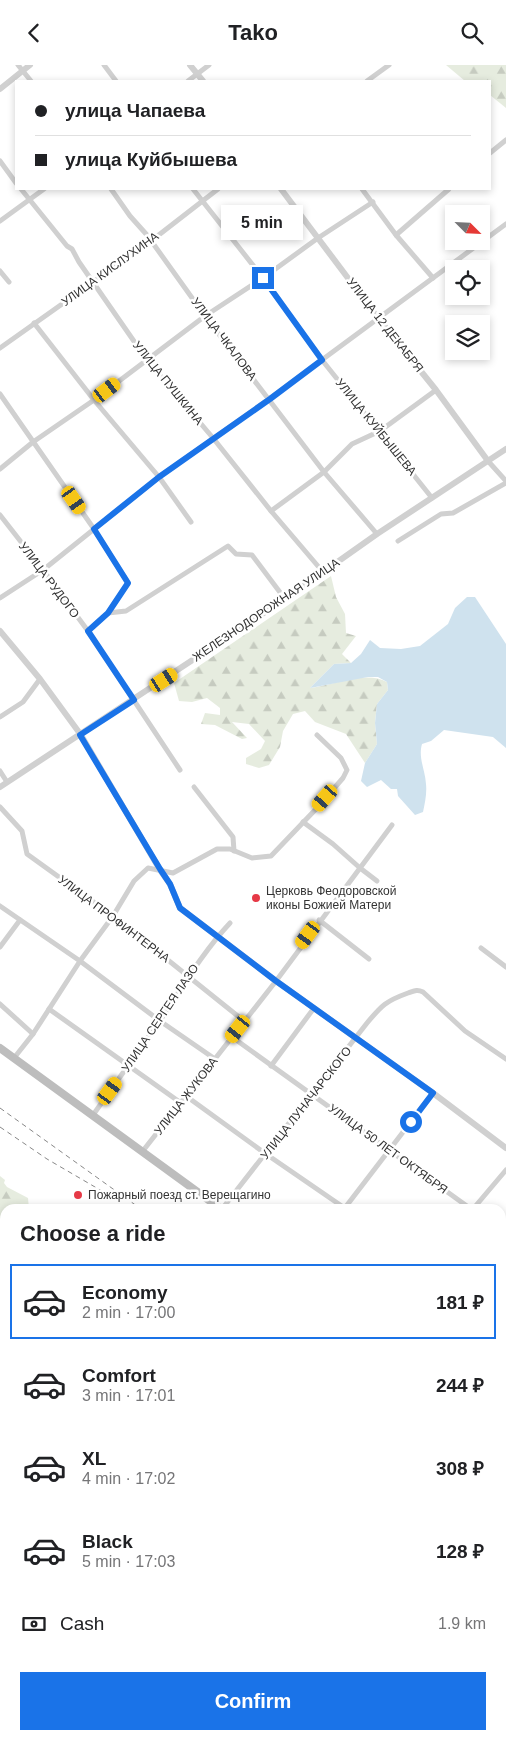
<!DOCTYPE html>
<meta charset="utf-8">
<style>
:root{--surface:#fff;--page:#f2f2f2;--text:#202124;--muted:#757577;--line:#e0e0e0;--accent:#1a73e8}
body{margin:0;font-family:Arial,sans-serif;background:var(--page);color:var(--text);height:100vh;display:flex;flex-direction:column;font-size:19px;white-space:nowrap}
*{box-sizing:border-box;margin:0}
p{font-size:16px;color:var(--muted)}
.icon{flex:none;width:28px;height:28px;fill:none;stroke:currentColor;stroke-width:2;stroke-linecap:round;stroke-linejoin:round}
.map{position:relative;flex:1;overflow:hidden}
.details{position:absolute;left:0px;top:1139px;width:506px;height:536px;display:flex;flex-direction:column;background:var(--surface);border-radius:15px 15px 0 0;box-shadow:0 2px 8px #0003}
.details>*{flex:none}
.hud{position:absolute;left:15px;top:15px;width:476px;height:110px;border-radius:0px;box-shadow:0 2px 8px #0003;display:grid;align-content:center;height:110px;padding:0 20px;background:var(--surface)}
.needle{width:32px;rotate:114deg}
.controls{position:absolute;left:445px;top:140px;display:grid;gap:10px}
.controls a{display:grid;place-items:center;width:45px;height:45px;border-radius:0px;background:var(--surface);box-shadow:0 2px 8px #0003;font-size:25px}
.end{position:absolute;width:22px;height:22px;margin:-11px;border:6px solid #1a73e8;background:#fff;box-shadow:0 0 0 2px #fff}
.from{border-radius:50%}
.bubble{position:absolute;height:35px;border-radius:0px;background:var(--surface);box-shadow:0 2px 8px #0003;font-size:16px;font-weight:800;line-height:35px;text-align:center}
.car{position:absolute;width:15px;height:30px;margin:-15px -8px;border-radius:6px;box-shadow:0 0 4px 1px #0007;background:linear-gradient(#f5c518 24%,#345 0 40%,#f5c518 0 76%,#345 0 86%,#f5c518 0)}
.hud b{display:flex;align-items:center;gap:18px;height:48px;font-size:19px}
.hud b+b{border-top:1px solid var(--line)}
.hud i{width:12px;height:12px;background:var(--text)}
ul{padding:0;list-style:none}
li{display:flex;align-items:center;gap:15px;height:75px;margin:0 10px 8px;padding:0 10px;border:2px solid transparent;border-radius:0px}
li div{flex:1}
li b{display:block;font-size:19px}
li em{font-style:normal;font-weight:800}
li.on{border-color:var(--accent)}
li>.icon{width:45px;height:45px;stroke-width:1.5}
h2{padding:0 20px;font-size:22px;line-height:60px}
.pay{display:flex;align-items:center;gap:12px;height:55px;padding:0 20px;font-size:19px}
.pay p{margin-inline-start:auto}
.primary-button{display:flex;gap:10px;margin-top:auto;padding:10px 20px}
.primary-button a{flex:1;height:58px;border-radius:0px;background:var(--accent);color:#fff;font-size:20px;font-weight:800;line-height:58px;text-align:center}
header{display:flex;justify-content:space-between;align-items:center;height:65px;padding:0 20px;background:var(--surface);font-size:22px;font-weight:800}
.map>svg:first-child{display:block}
.forest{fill:url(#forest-firs)}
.water{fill:#cfe2ee}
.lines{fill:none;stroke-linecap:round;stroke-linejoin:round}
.minor{stroke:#d0d0d0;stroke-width:5}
.tertiary{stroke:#d0d0d0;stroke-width:6}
.secondary{stroke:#bdbdbd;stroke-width:8}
.rail{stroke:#888;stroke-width:1;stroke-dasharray:5 4;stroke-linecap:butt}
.route{stroke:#1a73e8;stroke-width:6}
.poi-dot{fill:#e63946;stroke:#fff;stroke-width:2}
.labels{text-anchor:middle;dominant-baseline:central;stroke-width:5;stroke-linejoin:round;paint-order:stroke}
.street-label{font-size:12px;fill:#333;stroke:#fff}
.poi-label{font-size:12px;fill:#333;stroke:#fff;text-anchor:start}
</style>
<header><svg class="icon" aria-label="back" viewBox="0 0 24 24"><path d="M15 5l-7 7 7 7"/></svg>Tako<svg class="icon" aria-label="search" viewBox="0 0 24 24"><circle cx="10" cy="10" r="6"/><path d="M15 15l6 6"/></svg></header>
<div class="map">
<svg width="506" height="1674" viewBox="0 0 506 1674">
<defs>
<pattern id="forest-firs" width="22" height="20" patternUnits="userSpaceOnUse" patternTransform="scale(1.25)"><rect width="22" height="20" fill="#e6ecdf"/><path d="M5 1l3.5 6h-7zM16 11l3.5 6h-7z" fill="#c6cbc0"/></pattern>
</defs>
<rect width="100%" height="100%" fill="#fff"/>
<g class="forest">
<polygon points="446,0 506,0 506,43 490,30 490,16 465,16"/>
<path d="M331 511 336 532 345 549 346 568 356 571 342 589 351 598 334 599 310 623C334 620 366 605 387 617L388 625 377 639 375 658 377 679 365 698 346 669 315 657 305 646 293 649 283 666 280 682 269 700 259 703 246 699V693L261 684 265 676 249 659 232 657 247 673 242 674 215 660 201 659 205 648 220 650V643L207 633 192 637 179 636 174 618Z"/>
<polygon points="0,1111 5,1115 4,1118 7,1122 28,1133 29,1144 5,1144 5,1161 0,1157"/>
</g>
<path class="water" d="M467 532H475L506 579V683L493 672 444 665 431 676 422 679C418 693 425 704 426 719 427 728 425 738 423 747L415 750 398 731 397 724H391L381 715 367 722 361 716 365 698 377 679 375 658 377 639 388 625 387 617 378 612H368L310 623 334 599 351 598 361 589 370 575 380 583 401 584 420 581 448 559 455 543Z"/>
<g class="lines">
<g class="minor">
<polyline points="18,0 31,16"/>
<polyline points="104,0 116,16"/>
<polyline points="188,16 209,0"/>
<polyline points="367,16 389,0"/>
<polyline points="490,88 506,75"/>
<polyline points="0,96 16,118"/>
<polyline points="21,124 67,181 72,184 79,197 147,295 213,373 271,446 323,507"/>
<polyline points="111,124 130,151 147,170 205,251 324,407 377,469"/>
<polyline points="193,124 263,213 322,295 432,433"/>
<polyline points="362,124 396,170 433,213"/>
<polyline points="0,156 44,124"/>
<polyline points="396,170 449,124"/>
<polyline points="0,206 9,217"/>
<polyline points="34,258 94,335 159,412 191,457"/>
<polyline points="0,283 151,176 218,124"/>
<polyline points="0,329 94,464 128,518 108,548"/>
<polyline points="488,396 506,416"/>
<polyline points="0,404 33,377 94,335 205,251 263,213 318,173 373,137"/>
<polyline points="271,446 324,407 352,379 380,366 436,325"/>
<polyline points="0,450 43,505 88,566 180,705"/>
<polyline points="398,476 441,449 453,448 506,418"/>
<polyline points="0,533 43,505 159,412 269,334 506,159"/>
<polyline points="88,566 108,548 126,546 228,481 236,489 252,490 285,534"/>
<polyline points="0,652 23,637 40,614"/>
<polyline points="0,706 7,717"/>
<polyline points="194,722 233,772 234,786"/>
<polyline points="0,742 22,766 27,789 113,851 244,956"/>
<polyline points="303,757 333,779 360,803 377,816"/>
<polyline points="0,841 80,896 160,956 215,994"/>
<polyline points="319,855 369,894"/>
<polyline points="0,882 20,855"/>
<polyline points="481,883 506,902"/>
<polyline points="0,939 33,969"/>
<polyline points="49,944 181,1038"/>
<polyline points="232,972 471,1144"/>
<polyline points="14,993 33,969 80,896 113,851 134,816 148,803 173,808 217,784 230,784 252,793 271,791 316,744 343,713 347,705 341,693 317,670"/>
<polyline points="271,1001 314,943"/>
<polyline points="186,1031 266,1089 346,1144"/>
<path d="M93 1050C115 1019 137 988 159 957 182 923 202 888 230 858"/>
<polyline points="142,1087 276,916 392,760"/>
<path d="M222 1144 367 958C382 940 386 936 408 928 414 926 417 924 423 927L465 966 506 994"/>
<polyline points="344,1144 433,1028"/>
<polyline points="473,1144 506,1105"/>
<polyline points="501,1167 506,1170"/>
<polyline points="501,1256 506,1260"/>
<polyline points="0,1314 5,1318"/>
<polyline points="0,1381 5,1384"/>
<polyline points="0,1478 5,1472"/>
<polyline points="0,1504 5,1507"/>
<polyline points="0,1598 5,1592"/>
<polyline points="0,1630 5,1634"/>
<polyline points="52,1670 58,1674"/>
<polyline points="221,1670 226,1674"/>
<polyline points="32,1674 35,1670"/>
<polyline points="113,1674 117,1670"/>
<polyline points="394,1674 397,1670"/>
</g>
<g class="tertiary">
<polyline points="190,0 203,16"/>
<polyline points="0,24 30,0"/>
<polyline points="281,124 378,253 436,325 488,396"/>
<polyline points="0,566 40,614 81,670 160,805 170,819 180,843 276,916 433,1028 506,1083"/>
<polyline points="0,722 285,534 377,469 506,384"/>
<polyline points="0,1290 5,1285"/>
<polyline points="501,1585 506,1588"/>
<polyline points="277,1674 281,1670"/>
</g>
<g class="secondary">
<polyline points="0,983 221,1144"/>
<polyline points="0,1165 5,1169"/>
<polyline points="501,1213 506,1206"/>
<polyline points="501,1350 506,1353"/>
</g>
<g class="rail">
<polyline points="0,1043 141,1144"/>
<polyline points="0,1062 47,1094 119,1136"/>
<polyline points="501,1384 506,1387"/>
<polyline points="501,1405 506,1409"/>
</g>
</g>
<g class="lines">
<polyline class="route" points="263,213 322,295 270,334 159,412 94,464 128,518 108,548 88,566 134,635 80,670 160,804 170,819 180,843 276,916 433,1028 411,1057"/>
</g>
<g class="poi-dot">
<circle cx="256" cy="833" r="5"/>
<circle cx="78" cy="1130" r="5"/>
</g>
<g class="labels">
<g class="street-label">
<text transform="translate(110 204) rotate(-36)">УЛИЦА КИСЛУХИНА</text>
<text transform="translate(385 260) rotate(52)">УЛИЦА 12 ДЕКАБРЯ</text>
<text transform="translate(224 274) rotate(53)">УЛИЦА ЧКАЛОВА</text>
<text transform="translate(168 318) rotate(51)">УЛИЦА ПУШКИНА</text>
<text transform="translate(376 362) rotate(51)">УЛИЦА КУЙБЫШЕВА</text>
<text transform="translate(49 515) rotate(53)">УЛИЦА РУДОГО</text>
<text transform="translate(266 545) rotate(-34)">ЖЕЛЕЗНОДОРОЖНАЯ УЛИЦА</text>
<text transform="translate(114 854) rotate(37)">УЛИЦА ПРОФИНТЕРНА</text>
<text transform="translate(160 953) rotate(-56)">УЛИЦА СЕРГЕЯ ЛАЗО</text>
<text transform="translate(186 1031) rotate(-52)">УЛИЦА ЖУКОВА</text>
<text transform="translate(306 1038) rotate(-52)">УЛИЦА ЛУНАЧАРСКОГО</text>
<text transform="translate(388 1084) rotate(36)">УЛИЦА 50 ЛЕТ ОКТЯБРЯ</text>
</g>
<g class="poi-label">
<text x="266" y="826">Церковь Феодоровской<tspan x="266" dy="14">иконы Божией Матери</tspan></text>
<text x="88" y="1130">Пожарный поезд ст. Верещагино</text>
</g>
</g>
</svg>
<div class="controls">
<a><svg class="needle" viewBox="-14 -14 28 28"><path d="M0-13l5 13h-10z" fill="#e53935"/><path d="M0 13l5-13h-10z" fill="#757577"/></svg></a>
<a><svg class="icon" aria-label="locate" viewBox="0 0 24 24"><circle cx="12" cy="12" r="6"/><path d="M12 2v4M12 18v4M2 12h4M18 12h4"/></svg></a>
<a><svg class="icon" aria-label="layers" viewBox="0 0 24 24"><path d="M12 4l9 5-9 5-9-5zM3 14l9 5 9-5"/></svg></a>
</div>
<i class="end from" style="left:411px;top:1057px"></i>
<i class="end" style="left:263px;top:213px"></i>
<div class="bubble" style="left:221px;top:140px;width:82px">5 min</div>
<i class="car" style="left:107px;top:325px;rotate:53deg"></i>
<i class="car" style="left:74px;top:435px;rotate:145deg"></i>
<i class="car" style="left:164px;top:615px;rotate:57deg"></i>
<i class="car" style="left:325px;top:733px;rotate:221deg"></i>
<i class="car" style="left:308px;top:870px;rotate:216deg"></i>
<i class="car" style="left:238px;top:964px;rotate:218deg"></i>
<i class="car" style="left:110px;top:1026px;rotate:36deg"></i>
<div class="hud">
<b><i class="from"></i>улица Чапаева</b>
<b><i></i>улица Куйбышева</b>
</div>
<section class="details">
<h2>Choose a ride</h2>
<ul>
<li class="on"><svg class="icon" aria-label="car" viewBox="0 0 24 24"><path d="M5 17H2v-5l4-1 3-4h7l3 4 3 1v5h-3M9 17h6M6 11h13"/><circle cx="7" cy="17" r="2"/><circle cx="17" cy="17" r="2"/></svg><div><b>Economy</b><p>2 min · 17:00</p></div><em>181 ₽</em></li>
<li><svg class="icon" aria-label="car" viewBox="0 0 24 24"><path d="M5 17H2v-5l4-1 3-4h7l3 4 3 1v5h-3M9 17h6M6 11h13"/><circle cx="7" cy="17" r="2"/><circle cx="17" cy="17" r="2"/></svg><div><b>Comfort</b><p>3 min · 17:01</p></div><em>244 ₽</em></li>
<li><svg class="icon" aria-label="car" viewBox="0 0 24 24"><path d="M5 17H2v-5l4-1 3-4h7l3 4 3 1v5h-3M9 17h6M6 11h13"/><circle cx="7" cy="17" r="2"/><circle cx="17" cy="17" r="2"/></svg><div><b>XL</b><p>4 min · 17:02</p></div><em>308 ₽</em></li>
<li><svg class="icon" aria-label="car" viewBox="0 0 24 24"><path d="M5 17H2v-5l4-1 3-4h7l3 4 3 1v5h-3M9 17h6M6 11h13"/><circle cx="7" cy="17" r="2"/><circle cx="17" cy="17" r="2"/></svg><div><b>Black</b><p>5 min · 17:03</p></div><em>128 ₽</em></li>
</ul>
<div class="pay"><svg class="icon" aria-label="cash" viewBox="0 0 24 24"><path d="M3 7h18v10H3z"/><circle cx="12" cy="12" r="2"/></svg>Cash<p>1.9 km</p></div>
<div class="primary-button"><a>Confirm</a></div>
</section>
</div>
